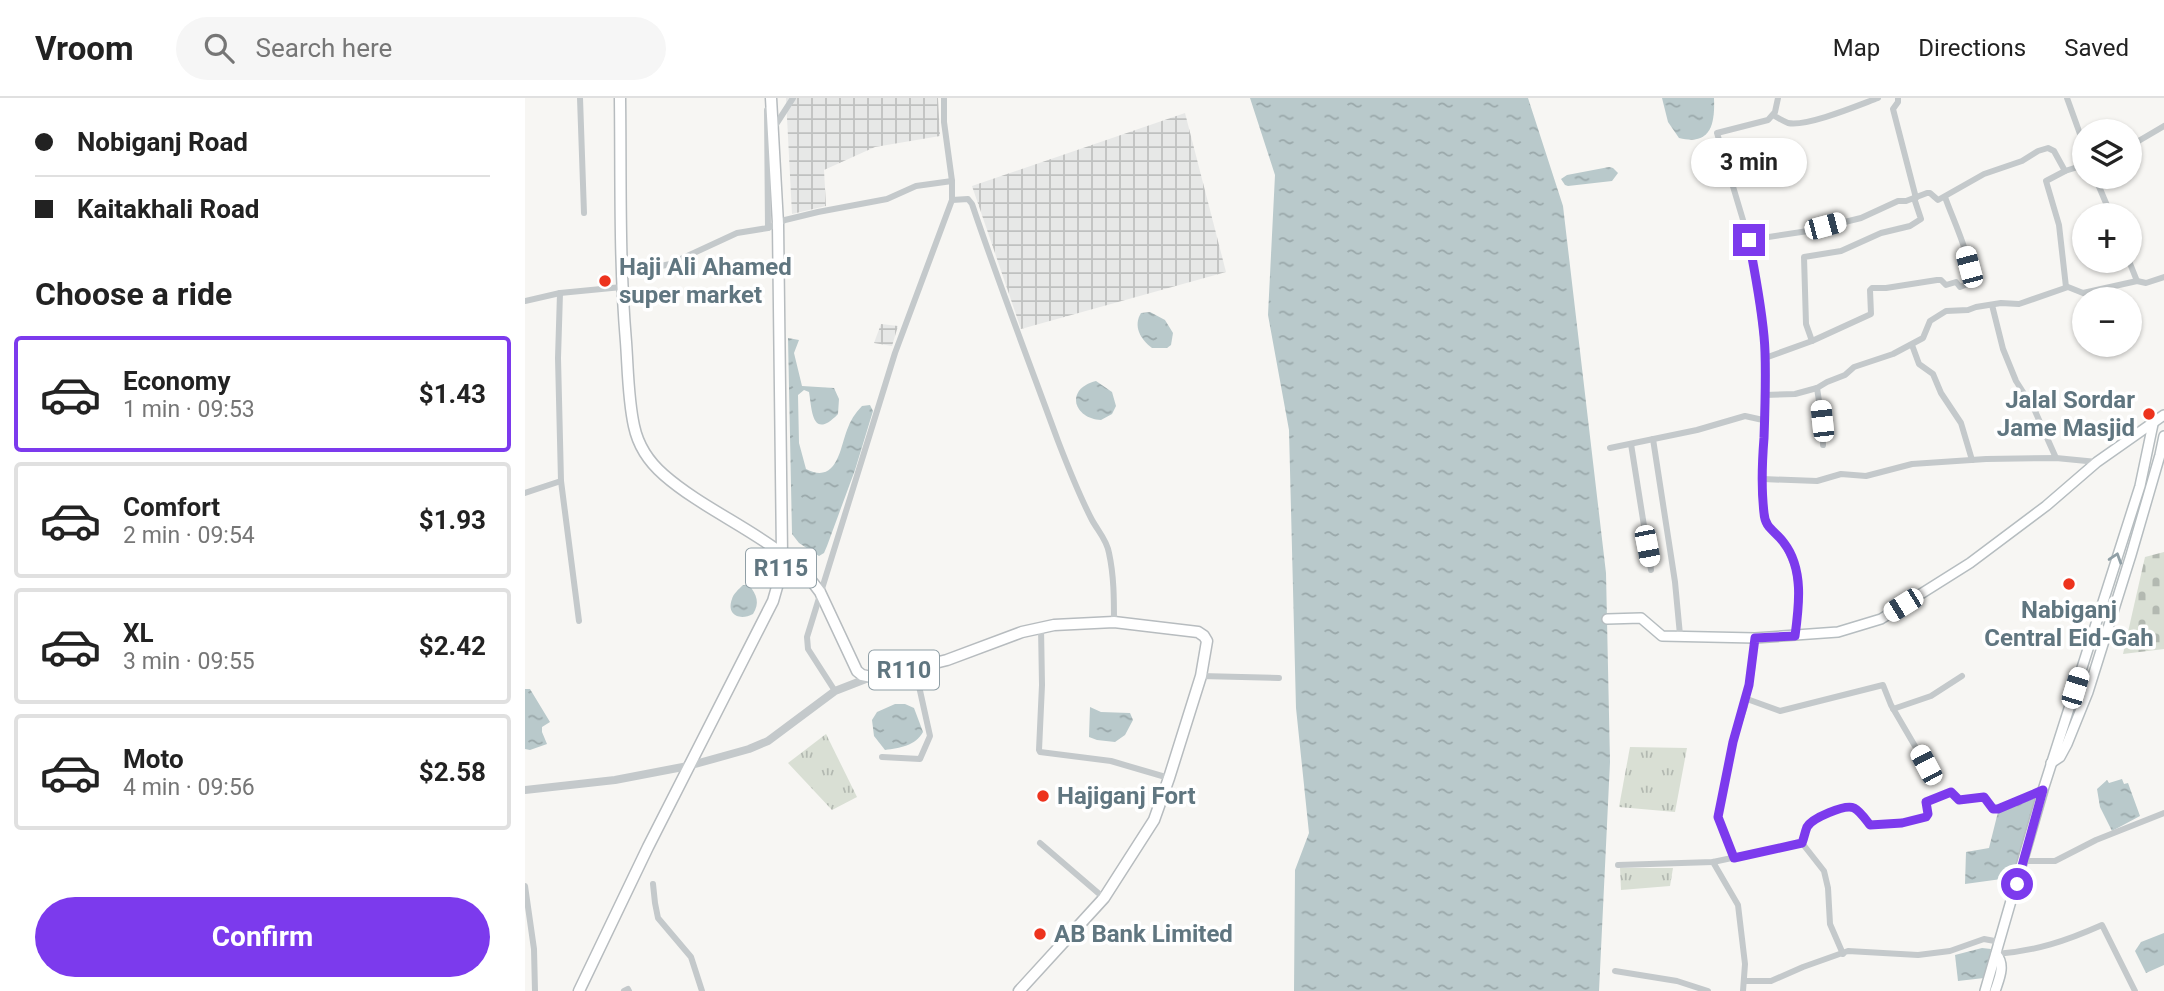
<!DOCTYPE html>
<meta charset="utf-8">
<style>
:root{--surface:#fff;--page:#f6f6f6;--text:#222;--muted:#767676;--line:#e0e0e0;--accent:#7c3aed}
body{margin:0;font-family:Roboto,sans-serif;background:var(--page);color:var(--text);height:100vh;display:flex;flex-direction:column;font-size:26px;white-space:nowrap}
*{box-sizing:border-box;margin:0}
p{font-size:23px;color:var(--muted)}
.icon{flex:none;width:38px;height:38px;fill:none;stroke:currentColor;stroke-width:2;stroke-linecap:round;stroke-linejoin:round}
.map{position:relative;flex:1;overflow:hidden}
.drawer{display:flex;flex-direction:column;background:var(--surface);width:525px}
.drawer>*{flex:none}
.guide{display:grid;align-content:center;height:154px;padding:0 35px;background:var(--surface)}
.tools{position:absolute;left:1547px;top:21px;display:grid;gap:14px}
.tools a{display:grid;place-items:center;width:70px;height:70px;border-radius:50%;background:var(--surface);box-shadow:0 2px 5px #0004;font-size:35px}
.end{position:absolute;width:32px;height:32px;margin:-16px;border:9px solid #7c3aed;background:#fff;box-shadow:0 0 0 4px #fff}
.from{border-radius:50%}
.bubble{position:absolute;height:49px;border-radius:24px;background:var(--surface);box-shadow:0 2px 5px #0004;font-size:23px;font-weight:700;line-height:49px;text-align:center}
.car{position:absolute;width:21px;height:42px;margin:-21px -10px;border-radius:9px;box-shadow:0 0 5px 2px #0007;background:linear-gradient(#fff 24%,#345 0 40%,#fff 0 76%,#345 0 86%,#fff 0)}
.guide b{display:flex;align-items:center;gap:24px;height:66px;font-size:26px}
.guide b+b{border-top:2px solid var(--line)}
.guide i{width:18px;height:18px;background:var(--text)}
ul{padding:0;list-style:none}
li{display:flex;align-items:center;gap:21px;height:116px;margin:0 14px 10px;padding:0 21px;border:4px solid var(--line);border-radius:7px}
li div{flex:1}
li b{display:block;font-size:26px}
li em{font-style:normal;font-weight:700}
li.active{border-color:var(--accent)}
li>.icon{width:63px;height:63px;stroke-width:1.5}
h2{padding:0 35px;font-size:32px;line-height:84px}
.cta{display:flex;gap:14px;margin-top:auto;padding:14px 35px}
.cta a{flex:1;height:80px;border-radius:42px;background:var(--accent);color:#fff;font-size:28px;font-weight:700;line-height:80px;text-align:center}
header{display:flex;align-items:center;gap:42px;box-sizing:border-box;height:98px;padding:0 35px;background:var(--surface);border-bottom:2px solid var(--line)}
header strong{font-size:33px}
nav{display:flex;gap:38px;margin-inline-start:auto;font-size:24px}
.search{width:490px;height:63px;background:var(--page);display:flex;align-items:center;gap:18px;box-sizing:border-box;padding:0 24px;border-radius:38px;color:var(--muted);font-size:26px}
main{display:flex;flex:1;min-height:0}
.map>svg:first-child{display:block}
.industrial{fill:url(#industrial-grid)}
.grass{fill:url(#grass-tufts)}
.cemetery{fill:url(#cemetery-stones)}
.water{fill:url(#water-ripples)}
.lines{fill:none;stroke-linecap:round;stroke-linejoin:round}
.secondary-casing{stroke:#b6bdc0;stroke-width:12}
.primary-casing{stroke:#b7bcbf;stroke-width:13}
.minor{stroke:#c4c9cb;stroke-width:6}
.tertiary{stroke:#c4c9cb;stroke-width:8}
.secondary{stroke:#fff;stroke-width:9}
.primary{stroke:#fff;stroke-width:10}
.oneway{stroke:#909fa6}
.route{stroke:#7c3aed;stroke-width:9}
.poi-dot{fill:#ed331d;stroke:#fff;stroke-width:2.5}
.labels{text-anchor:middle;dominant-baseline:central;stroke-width:7;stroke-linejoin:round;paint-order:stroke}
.shield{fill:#fff;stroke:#909fa6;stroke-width:2}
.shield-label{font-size:23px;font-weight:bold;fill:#607680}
.poi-label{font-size:24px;font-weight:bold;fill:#607680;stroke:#fff;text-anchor:start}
</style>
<header>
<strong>Vroom</strong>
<div class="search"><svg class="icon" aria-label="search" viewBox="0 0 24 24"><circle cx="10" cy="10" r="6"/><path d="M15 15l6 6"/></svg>Search here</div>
<nav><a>Map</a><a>Directions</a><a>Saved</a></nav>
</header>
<main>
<section class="drawer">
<div class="guide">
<b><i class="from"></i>Nobiganj Road</b>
<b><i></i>Kaitakhali Road</b>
</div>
<h2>Choose a ride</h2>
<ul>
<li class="active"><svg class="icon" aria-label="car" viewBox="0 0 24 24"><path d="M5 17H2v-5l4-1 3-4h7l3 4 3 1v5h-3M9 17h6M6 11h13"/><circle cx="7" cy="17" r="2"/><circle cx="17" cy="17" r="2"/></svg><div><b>Economy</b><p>1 min · 09:53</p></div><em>$1.43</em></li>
<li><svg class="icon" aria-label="car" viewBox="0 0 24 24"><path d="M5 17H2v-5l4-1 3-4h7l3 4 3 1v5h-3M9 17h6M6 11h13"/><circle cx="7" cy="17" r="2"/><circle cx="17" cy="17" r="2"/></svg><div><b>Comfort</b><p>2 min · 09:54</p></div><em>$1.93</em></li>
<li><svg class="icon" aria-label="car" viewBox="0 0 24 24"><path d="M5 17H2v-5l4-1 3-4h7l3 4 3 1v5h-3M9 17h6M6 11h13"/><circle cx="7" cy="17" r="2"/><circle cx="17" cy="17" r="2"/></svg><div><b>XL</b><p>3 min · 09:55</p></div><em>$2.42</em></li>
<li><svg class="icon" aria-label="car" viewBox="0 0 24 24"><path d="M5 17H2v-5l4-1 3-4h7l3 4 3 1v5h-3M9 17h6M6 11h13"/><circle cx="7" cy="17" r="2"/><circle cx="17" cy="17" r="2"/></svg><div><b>Moto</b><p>4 min · 09:56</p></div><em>$2.58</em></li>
</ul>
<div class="cta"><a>Confirm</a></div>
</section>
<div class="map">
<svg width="1639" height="893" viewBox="0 0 1639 893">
<defs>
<pattern id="industrial-grid" width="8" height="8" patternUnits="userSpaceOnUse" patternTransform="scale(1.75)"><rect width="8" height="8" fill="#e7e8e7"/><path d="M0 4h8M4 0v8" fill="none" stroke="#bfc1c0"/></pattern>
<pattern id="grass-tufts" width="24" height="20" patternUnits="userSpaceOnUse" patternTransform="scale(1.75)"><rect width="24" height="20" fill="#d9dfd4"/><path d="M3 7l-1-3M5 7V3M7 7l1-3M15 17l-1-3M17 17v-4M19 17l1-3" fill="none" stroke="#b3b9b1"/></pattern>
<pattern id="cemetery-stones" width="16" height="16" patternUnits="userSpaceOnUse" patternTransform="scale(1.75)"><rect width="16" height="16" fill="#d9dfd4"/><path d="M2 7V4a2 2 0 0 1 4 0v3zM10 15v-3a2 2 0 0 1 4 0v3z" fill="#b3b9b1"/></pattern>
<pattern id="water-ripples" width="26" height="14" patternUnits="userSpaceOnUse" patternTransform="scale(1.75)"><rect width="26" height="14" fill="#b9c9cb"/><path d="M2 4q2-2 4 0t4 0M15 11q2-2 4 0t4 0" fill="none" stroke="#9aa8aa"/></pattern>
</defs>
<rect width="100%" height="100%" fill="#f7f6f3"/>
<g class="industrial">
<polygon points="261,0 413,0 415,38 350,49 299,72 301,108 267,116"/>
<polygon points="660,15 701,174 496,231 447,88"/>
<polygon points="356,226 373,228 367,248 349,245"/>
</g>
<g class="grass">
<polygon points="301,636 332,699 307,712 263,665"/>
<polygon points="1105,649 1162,650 1150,714 1094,709"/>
<polygon points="1095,770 1148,770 1145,788 1096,792"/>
</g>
<polygon class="cemetery" points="1639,454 1639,551 1598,556 1620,459"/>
<g class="water">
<polygon points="725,0 1003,0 1038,108 1081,475 1085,664 1074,893 769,893 770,772 784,735 771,610 764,332 743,217 750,77"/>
<path d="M1137 0H1189C1190 26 1186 48 1154 40L1143 24Z"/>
<polygon points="1084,69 1088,70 1093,75 1087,83 1043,88 1040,87 1036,81 1042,77"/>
<path d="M625 214 640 222 648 235 646 247 642 250H627C615 241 608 228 616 215Z"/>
<path d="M263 240 274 242 269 255 277 288 309 290 314 301 313 316C287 343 287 312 284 294L279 292 273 297 274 345 281 371C312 387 315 350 322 332 325 323 330 315 337 308L345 307 348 313 330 372 302 448 299 455 294 458 274 445 267 436Z"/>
<path d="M571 283 587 294 591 308 587 316 576 322C549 321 539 291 571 283Z"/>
<path d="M218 487H224C232 497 235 505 228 516 215 523 201 517 207 501 208 496 214 491 218 487Z"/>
<polygon points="0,591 5,591 25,624 17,629 17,634 22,646 5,652 0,651"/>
<path d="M370 606H380L389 610 398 634C390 648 375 650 360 652L349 638 347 622 352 614Z"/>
<polygon points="565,609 576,614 605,615 608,622 600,637 590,644 572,642 564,639"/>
<polygon points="1597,681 1599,686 1603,685 1615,718 1587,733 1575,709 1572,691 1582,682 1584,685"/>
<polygon points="1516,698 1491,779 1440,786 1441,754 1464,750 1473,714"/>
<polygon points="1639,835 1639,867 1621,875 1610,853 1616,844"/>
<polygon points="1457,850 1466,851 1459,880 1433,883 1430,857"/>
</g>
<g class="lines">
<defs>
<g id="secondary">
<polyline points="1082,521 1116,520 1137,538 1230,540 1313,534 1356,521 1445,465 1521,408 1572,364 1639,317"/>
<polyline points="1526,665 1535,659 1542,646 1563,594 1606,457 1635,357 1639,338"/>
<polyline points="1460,893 1518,692 1615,388 1628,326"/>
<path d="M1470 893C1474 881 1481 867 1471 856"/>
</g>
<g id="primary">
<path d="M95 0C96 81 94 162 101 244 103 271 103 301 109 328 113 347 124 364 139 377 187 419 259 442 295 494L332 573 337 577 347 579 390 570 422 562 497 534 529 527 589 524 673 534 679 538 682 543 676 578 644 680 629 722 579 800 494 893"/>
<polyline points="54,893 123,749 248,503 254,482 257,457 253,126 246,0"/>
</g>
</defs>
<use href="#secondary" class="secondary-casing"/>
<use href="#primary" class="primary-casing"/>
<g class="minor">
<polyline points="55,0 59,115"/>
<polyline points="419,0 419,24 427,83"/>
<polyline points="1253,0 1250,14 1243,22 1192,35 1224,142 1231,182 1240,255 1239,337 1237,353 1238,413 1241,427 1259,444 1270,470 1274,502 1270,539"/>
<polyline points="1373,0 1373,4 1368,11 1391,100"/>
<polyline points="1542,0 1559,47"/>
<polyline points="242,12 243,130"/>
<path d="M1248 17C1253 20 1258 23 1263 25 1282 29 1334 7 1353 0"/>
<polyline points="248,31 268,0"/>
<polyline points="1605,48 1639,28"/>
<polyline points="1540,73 1521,83 1534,127 1541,189"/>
<polyline points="1570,79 1586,117"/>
<polyline points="1224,142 1283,133 1336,120 1373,103 1381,103 1402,95 1405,95 1413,102 1459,76 1497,63 1513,53 1523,50 1529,53 1540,73 1559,67"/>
<polyline points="1604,163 1612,183"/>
<polyline points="97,177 145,166 212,135 243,130 260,122 293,114 362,101 391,88 427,83 427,102"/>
<polyline points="35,195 33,260 36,383 54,523"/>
<polyline points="0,203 35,195 97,189"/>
<polyline points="1467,207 1478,251 1491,283 1510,313 1531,360"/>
<polyline points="1287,243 1281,226 1279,159 1316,153 1356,135 1385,128 1396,121 1389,100"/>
<polyline points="1387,247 1394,266 1408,276 1416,295 1436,325 1447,362"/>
<path d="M1240 260 1287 243 1346 216 1345 192 1347 190H1361L1412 182H1416L1421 187 1431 184 1435 189 1445 185C1448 162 1428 122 1420 99"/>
<polyline points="1292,290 1297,323 1298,347"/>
<polyline points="1239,297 1270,296 1292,290 1302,284 1320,277 1329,269 1368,256 1398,240 1405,223 1421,213 1443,212 1451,209 1476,205 1494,206 1543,189 1558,195 1612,183 1621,185 1639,179"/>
<polyline points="1128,341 1150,484 1155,537"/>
<polyline points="1106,346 1126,472"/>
<polyline points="1085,350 1172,332 1220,318 1238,322"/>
<polyline points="1238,381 1292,383 1316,376 1341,378 1387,366 1461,361 1531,360 1572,364"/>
<polyline points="0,395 36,383"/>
<polyline points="516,529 517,587 514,652 515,654 586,663 644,680"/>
<polyline points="676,578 754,580"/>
<path d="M310 593 283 551 282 539 370 255 427 102 443 101 447 106C474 186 504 264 533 343 543 369 554 397 567 422 573 433 582 442 584 455 589 478 589 501 589 524"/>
<polyline points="1222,601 1255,613 1358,587 1366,607 1401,667"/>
<polyline points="1368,611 1406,598 1437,578"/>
<polyline points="357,659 395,661 405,638 390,570"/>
<polyline points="515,745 579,800"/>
<polyline points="1277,745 1299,773 1303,790 1305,826 1318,856"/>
<polyline points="1209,760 1193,719 1208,644 1220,608 1227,573 1230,540"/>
<polyline points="1499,763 1530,763 1571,742 1639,715"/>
<polyline points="1188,764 1213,807 1220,866 1218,893"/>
<path d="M1093 767 1188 764 1277 745C1279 740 1280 734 1282 729 1287 720 1320 706 1329 710 1335 713 1341 722 1345 727L1377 725 1401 719 1403 716 1401 704 1426 694 1435 702 1459 699 1468 711H1473L1518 692"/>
<polyline points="128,786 130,805 133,820 166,859 177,893"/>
<polyline points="0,788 9,851 10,893"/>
<path d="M1471 856C1511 853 1541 843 1577 827L1610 893"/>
<polyline points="1090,873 1152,883 1183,893"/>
<polyline points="1220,883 1246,883 1278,869 1323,853 1393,857 1425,853 1459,841 1475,844"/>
<polyline points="99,893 103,891 104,893"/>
</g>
<polyline class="tertiary" points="0,692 90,682 163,668 224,651 243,643 310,593 346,579"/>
<use href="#secondary" class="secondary"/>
<use href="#primary" class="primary"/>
</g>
<defs><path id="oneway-chevron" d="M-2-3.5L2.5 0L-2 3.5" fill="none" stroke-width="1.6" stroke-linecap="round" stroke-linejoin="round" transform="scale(1.75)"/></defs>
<use class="oneway" href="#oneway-chevron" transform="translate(1591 460) rotate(-72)"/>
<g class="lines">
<path class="route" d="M1224 142C1230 178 1239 218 1240 254 1241 283 1240 312 1239 340 1237 365 1236 390 1239 415 1240 431 1251 433 1259 445 1279 471 1274 508 1270 538L1230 540 1224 587 1208 644 1193 719 1209 760 1277 745C1279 740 1280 734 1282 729 1287 720 1320 706 1329 710 1335 713 1341 722 1345 727L1377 725 1401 719 1403 716 1401 704 1426 694 1434 702 1459 699 1468 711H1473L1518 692 1492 786"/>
</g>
<g class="poi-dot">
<circle cx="80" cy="183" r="7"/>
<circle cx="1624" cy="316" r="7"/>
<circle cx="1544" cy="486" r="7"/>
<circle cx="518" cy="698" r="7"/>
<circle cx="515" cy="836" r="7"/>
</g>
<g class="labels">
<g class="shield">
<rect x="221" y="450.5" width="70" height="39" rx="5"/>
<rect x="344" y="552.5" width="70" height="39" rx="5"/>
</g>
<g class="shield-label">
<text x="256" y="470">R115</text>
<text x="379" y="572">R110</text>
</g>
<g class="poi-label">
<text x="94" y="169">Haji Ali Ahamed<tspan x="94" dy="28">super market</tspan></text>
<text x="1610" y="302" text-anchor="end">Jalal Sordar<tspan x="1610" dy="28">Jame Masjid</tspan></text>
<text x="1544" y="512" text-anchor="middle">Nabiganj<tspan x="1544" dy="28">Central Eid-Gah</tspan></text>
<text x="532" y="698">Hajiganj Fort</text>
<text x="529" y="836">AB Bank Limited</text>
</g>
</g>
</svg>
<div class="tools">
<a><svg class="icon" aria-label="layers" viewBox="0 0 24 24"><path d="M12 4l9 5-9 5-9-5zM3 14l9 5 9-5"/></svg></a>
<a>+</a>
<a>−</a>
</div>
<i class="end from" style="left:1492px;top:786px"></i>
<i class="end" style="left:1224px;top:142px"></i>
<div class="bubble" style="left:1166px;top:40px;width:116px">3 min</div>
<i class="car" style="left:1300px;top:128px;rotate:75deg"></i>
<i class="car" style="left:1444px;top:169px;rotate:345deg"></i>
<i class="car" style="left:1297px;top:323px;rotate:354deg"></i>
<i class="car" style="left:1122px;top:448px;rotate:169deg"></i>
<i class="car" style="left:1378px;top:507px;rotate:238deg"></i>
<i class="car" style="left:1550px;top:590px;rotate:17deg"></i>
<i class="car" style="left:1401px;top:667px;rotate:332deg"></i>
</div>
</main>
